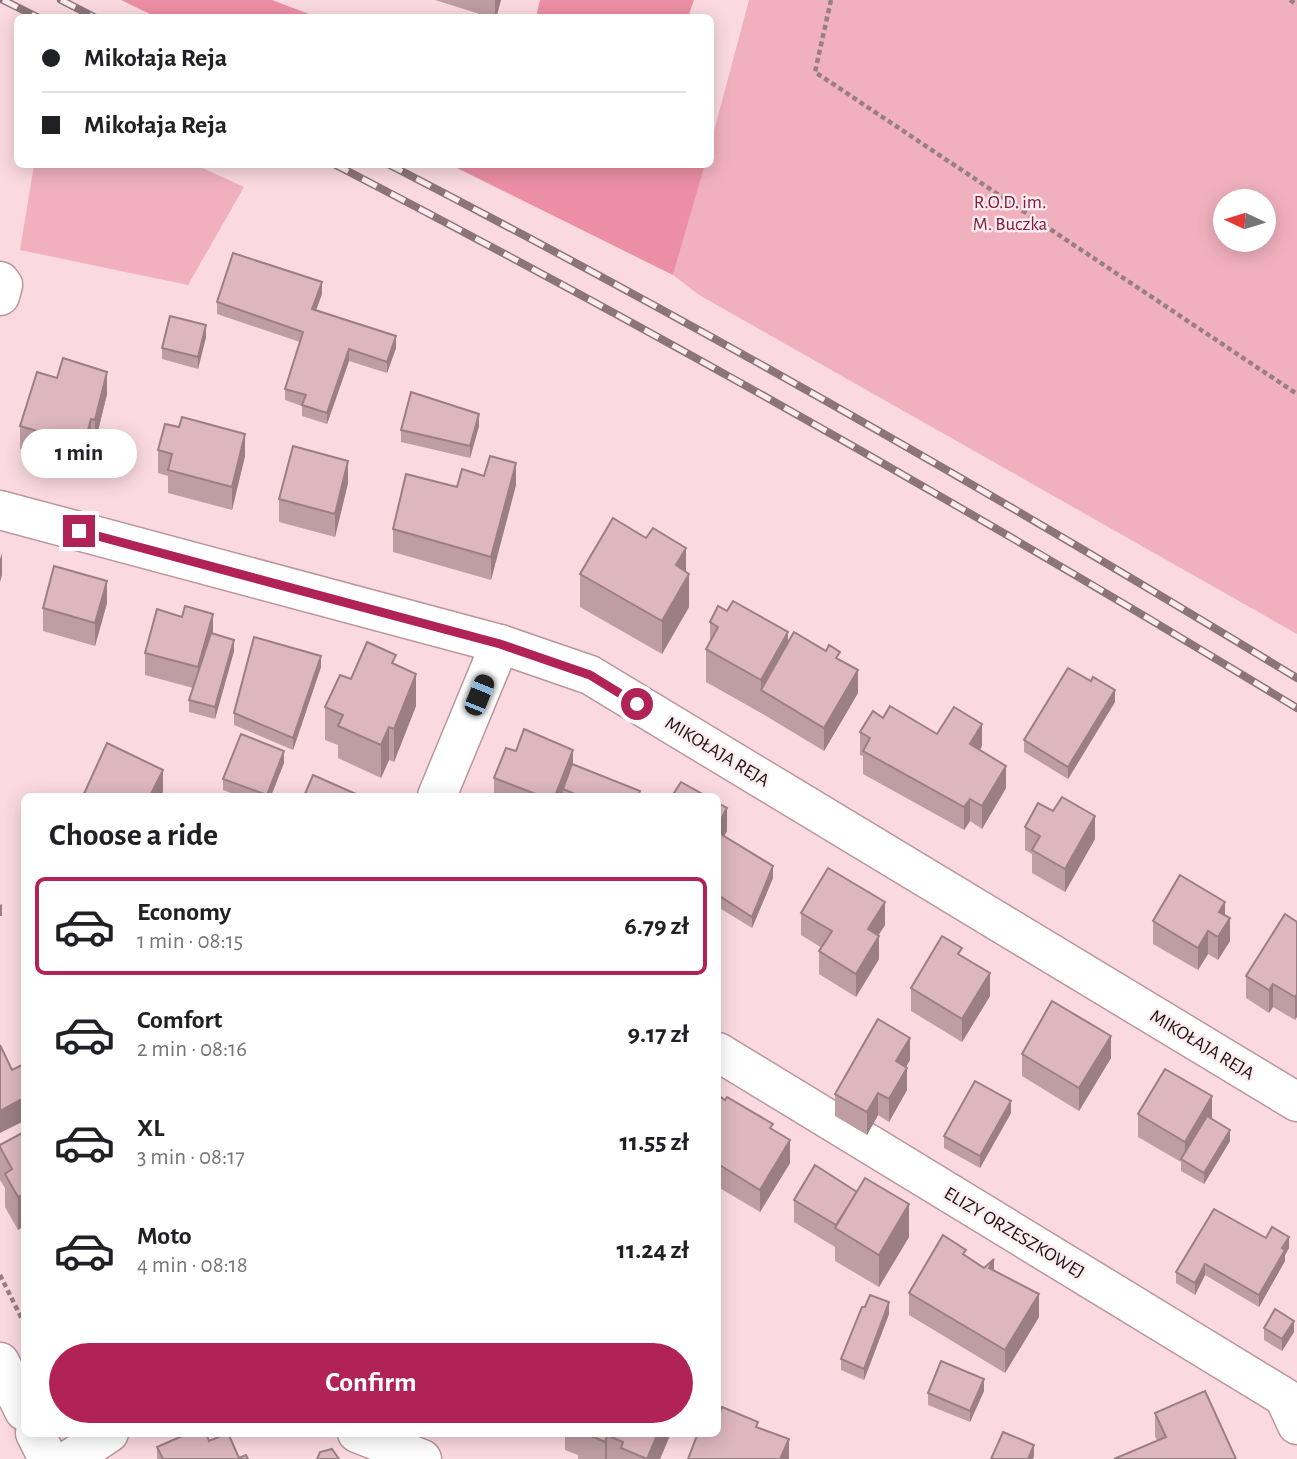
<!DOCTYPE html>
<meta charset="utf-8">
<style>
:root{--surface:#fff;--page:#f2f2f2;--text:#202124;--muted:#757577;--line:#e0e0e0;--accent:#b12257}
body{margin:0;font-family:"Alegreya Sans",sans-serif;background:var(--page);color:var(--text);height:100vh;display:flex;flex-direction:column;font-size:26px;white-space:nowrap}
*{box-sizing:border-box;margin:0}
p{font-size:23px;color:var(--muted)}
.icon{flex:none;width:38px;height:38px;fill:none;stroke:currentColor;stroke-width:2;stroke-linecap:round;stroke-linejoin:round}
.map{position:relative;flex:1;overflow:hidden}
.sheet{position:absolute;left:21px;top:793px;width:700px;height:644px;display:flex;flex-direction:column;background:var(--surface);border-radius:10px;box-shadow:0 4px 18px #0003}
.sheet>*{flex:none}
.top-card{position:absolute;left:14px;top:14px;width:700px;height:154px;border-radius:10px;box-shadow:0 4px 18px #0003;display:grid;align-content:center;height:154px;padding:0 28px;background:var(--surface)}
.needle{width:46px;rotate:274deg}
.fabs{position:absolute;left:1213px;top:189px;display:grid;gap:14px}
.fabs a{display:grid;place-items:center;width:63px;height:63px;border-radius:50%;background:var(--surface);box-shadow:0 4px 18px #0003;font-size:35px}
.end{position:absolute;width:32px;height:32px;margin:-16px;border:9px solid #b12257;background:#fff;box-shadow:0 0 0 4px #fff}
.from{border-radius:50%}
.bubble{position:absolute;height:49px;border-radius:24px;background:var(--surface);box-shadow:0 4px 18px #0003;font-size:23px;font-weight:700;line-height:49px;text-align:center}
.car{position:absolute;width:21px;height:42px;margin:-21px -10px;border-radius:9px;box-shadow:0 0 5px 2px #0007;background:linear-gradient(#222 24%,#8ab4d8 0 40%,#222 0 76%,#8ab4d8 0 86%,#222 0)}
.top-card b{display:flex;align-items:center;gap:24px;height:66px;font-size:26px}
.top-card b+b{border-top:2px solid var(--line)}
.top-card i{width:18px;height:18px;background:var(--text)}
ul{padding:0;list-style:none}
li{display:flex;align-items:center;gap:21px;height:98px;margin:0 14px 10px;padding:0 14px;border:4px solid transparent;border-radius:10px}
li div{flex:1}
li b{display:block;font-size:26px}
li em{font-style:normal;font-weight:700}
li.selected{border-color:var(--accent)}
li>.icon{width:63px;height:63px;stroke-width:1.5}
h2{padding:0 28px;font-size:32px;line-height:84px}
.primary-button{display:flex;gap:14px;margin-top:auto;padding:14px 28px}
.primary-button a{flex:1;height:80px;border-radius:42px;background:var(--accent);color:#fff;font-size:28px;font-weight:700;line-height:80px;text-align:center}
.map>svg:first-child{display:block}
.green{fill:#f1b0be;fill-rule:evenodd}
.forest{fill:#ec8fa5}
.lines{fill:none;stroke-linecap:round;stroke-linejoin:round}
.minor-casing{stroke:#bb969d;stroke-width:41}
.path{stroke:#977f84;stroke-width:4.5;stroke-dasharray:5 3.5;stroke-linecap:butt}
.minor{stroke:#fff;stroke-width:38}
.rail-casing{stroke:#8c757a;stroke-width:8}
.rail{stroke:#fcecef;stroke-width:5;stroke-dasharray:16;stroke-linecap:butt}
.wall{fill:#be9da3}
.shaded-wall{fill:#9b7f85}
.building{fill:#ddb6be;stroke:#9b7f85;stroke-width:2}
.route{stroke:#b12257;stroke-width:9}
.labels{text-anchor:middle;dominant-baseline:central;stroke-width:5;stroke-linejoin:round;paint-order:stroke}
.park-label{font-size:19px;fill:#861941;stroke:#fcecef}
.street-label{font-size:19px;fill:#1e1114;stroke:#fcecef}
</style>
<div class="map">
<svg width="1297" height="1459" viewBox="0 0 1297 1459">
<rect width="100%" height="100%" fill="#fadae0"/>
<g class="green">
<path d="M749 0H1297V634L699 295 673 275 704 165 710 164 711 142ZM1264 201V240H1225V201Z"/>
<polygon points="34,165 196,165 244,187 188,285 20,250"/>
</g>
<g class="forest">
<polygon points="121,0 272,0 317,17 156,17"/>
<polygon points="540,0 694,0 688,17 536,17"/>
<polygon points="697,164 704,167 673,275 451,165"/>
</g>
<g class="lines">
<defs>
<g id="minor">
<polyline points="0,281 3,285 0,296"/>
<polyline points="0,510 500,644 590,675 1297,1102"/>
<polyline points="437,796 500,644"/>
<polyline points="718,1052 1284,1397 1297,1425"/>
<polyline points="0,1362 24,1411"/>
<polyline points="35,1433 48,1459"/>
<polyline points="357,1433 422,1459"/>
<polyline points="70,1459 109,1433"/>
</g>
</defs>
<use href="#minor" class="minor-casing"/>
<g class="path">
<polyline points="831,0 815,72 1297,394"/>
<polyline points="1290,0 1297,5"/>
<polyline points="0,1275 24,1323"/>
</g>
<use href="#minor" class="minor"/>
<defs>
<g id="rail">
<polyline points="3,0 39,18"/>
<polyline points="61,0 96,18"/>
<path d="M334 164C662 334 982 516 1297 708"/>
<path d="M388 164C698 324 1000 497 1297 678"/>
</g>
</defs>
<use href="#rail" class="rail-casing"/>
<use href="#rail" class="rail"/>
</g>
<g class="wall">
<polygon points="435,0 501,0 496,18 492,18"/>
<polygon points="322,294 316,310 396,348 387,373 349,361 327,424 302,416 302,406 285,400 285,389 300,342 217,314 217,302"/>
<polygon points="206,337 198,369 162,359 162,348"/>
<polygon points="107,394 95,443 91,441 84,468 20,449 20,426"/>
<polygon points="479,426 470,458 401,442 401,430"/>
<polygon points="179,427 245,456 232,510 168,493 168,476 158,473 158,450"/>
<polygon points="348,483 335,537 279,522 279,499"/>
<polygon points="516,485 491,580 393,552 393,529 457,487"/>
<polygon points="686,572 689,607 662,654 580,607 580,574"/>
<polygon points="107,603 95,646 43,631 43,608"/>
<polygon points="710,622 788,643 840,660 858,693 824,751 761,713 706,682 706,649 710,642"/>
<polygon points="213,634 234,651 215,719 189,712 189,700 193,688 145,675 145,653"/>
<polygon points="396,665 416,706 394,762 389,760 381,778 338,758 338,745 325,740 325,707 351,679"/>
<polygon points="321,667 293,750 234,725 234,713"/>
<polygon points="1115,702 1068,779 1024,752 1024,740"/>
<polygon points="883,718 937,734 982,746 980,750 1006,788 982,829 970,821 964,830 863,774 863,756 860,755 860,732"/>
<polygon points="516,751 573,765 640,796 494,796 494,778"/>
<polygon points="284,763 271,796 239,796 223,790 223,779"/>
<polygon points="718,803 727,831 724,836 773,878 752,928 718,907"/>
<polygon points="1025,827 1095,839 1065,892 1032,873 1032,854 1025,850"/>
<polygon points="801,913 885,925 878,935 879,959 856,997 819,974 819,951 822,948 801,935"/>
<polygon points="1225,915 1230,941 1218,960 1208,954 1198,970 1153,944 1153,921"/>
<polygon points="1297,922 1295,1020 1273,1007 1269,1013 1246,998 1246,976"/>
<polygon points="962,956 990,996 962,1042 911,1011 911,988"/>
<polygon points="1022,1054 1111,1058 1079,1111 1022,1076"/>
<polygon points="910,1060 906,1067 907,1090 889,1122 878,1115 867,1135 835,1116 835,1094"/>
<polygon points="718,1095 773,1129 790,1163 760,1212 718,1187"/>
<polygon points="1011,1113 980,1168 944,1148 944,1136"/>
<polygon points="1138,1114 1230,1141 1204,1184 1181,1171 1181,1162 1138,1137"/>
<polygon points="24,1132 24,1233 21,1228 18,1230 5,1207 5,1188 0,1180 0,1145"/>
<polygon points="794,1200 909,1237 879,1287 835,1261 835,1247 794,1222"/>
<polygon points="1266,1238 1289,1248 1285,1255 1285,1261 1259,1307 1205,1275 1195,1295 1176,1283 1176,1272"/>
<polygon points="966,1256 984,1268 1039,1317 1005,1373 909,1315 909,1293"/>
<polygon points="889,1314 864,1380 841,1370 841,1359"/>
<polygon points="1264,1328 1294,1332 1282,1351 1264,1340"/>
<polygon points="984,1391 970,1422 928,1405 928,1393"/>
<polygon points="1155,1413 1236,1459 1157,1441 1155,1436"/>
<polygon points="565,1433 671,1433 660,1459 578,1459 578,1455 565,1450"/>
<polygon points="209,1441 239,1458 248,1459 157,1459 157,1447"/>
</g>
<g class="shaded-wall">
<polygon points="495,0 501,0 496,18 495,18"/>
<polygon points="322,282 322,294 312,321 312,309"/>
<polygon points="206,325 206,337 198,369 198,357"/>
<polygon points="396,336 396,348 387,373 387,362"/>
<polygon points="349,349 349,361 327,424 327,413"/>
<polygon points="107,372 107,394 95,443 95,420"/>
<polygon points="479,414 479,426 470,458 470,446"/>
<polygon points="91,419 91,441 84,468 84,445"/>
<polygon points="245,434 245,456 232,510 232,487"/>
<polygon points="348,461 348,483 335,537 335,514"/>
<polygon points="516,463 516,485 491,580 491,557"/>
<polygon points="686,548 686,580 689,574 689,607 662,654 662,621 676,565"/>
<polygon points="2,553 2,575 0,582 0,559"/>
<polygon points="107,581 107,603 95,646 95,623"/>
<polygon points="213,614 213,636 198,690 198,667"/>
<polygon points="788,632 788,665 761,690 761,680"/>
<polygon points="234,640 234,651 215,719 215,707"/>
<polygon points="321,656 321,667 293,750 293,738"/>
<polygon points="858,670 858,693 824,751 824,728"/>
<polygon points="416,674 416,706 394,762 394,729"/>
<polygon points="1115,690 1115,702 1068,779 1068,767"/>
<polygon points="982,724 982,746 970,766 970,744"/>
<polygon points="389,727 389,760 381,778 381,745"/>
<polygon points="573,750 573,772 563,789 563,796 555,796"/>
<polygon points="284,751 284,763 271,796 267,796"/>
<polygon points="1006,766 1006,788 982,829 982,806"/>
<polygon points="163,770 163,792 161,796 150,796"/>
<polygon points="970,799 970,821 964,830 964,807"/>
<polygon points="727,808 727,831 718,847 718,825"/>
<polygon points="1095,816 1095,839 1065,892 1065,869"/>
<polygon points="773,866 773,878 752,928 752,917"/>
<polygon points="885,902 885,925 868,952 868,929"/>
<polygon points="1225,902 1225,924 1219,912"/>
<polygon points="2,904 2,916 0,916 0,905"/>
<polygon points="1230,918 1230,941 1218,960 1218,937"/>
<polygon points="1208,931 1208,954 1198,970 1198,948"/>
<polygon points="879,936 879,959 856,997 856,974"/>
<polygon points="990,973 990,996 962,1042 962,1019"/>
<polygon points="1273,984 1273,1007 1269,1013 1269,990"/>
<polygon points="1297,994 1297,1017 1295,1020 1295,997"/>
<polygon points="1111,1036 1111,1058 1079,1111 1079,1088"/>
<polygon points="910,1038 910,1060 896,1084 896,1061"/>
<polygon points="907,1068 907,1090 889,1122 889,1099"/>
<polygon points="878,1093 878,1115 867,1135 867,1112"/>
<polygon points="1212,1096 1212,1119 1185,1162 1185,1142"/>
<polygon points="24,1098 24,1121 0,1133 0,1111"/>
<polygon points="1011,1101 1011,1113 980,1168 980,1156"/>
<polygon points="1230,1130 1230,1141 1204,1184 1204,1173"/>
<polygon points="790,1140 790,1163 760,1212 760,1190"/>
<polygon points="24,1194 24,1222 21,1217 21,1228 18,1230 18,1197"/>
<polygon points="909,1204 909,1237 879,1287 879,1255"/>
<polygon points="1289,1237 1289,1248 1285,1255 1285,1261 1259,1307 1259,1295"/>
<polygon points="994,1259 994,1281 989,1268"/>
<polygon points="1205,1264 1205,1275 1195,1295 1195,1283"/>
<polygon points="1039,1294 1039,1317 1005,1373 1005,1350"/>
<polygon points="889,1302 889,1314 864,1380 864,1369"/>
<polygon points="1294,1321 1294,1332 1282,1351 1282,1339"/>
<polygon points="984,1379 984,1391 970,1422 970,1411"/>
<polygon points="658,1433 671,1433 660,1459 647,1459"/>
<polygon points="607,1435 607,1459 605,1459 605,1442"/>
<polygon points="789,1439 789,1459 781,1459 781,1457"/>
<polygon points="1034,1445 1034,1456 1033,1459 1028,1459"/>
</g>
<g class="building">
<polygon points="233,253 322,282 312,309 396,336 387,362 349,349 327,413 302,405 306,395 285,389 303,332 217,302"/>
<polygon points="170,316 206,325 198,357 162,348"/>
<polygon points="63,358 107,372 95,420 91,419 84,445 20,426 37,372 57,378"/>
<polygon points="411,392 479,414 470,446 401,430"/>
<polygon points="182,417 245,434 232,487 168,470 172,454 158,450 165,424 179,427"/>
<polygon points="293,446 348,461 335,514 279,499"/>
<polygon points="490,456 516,463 491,557 393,529 406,474 457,487 462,469 484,476"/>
<polygon points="613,518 646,538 653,528 686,548 676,565 689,574 662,621 580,574"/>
<polygon points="54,566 107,581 95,623 43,608"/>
<polygon points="733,601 788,632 761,680 706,649 718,627 710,622 718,606 727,611"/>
<polygon points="185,606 213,614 198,667 145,653 157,609 182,617"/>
<polygon points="794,632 826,651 829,645 840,652 836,658 858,670 824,728 761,690"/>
<polygon points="211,633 234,640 215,707 189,700"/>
<polygon points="254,637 321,656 293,738 234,713"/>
<polygon points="367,642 396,655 392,663 416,674 394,729 389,727 381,745 338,726 343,715 325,707 340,675 351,679"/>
<polygon points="1068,668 1091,681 1093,677 1115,690 1068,767 1024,740"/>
<polygon points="890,706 937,734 954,707 982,724 970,744 1006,766 982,806 970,799 964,807 863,751 870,738 860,732 873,711 883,718"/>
<polygon points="524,729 573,750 555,796 541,796 494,778 506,748 516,751"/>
<polygon points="241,734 284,751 267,795 223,779"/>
<polygon points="107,743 163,770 150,796 83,796"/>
<polygon points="572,764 640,791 638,796 574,796 575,794 563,789"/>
<polygon points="313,775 356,794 355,796 304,796"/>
<polygon points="681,782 706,796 672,796"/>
<polygon points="1062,797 1095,816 1065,869 1032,850 1040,836 1025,827 1038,803 1053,811"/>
<polygon points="718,803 727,808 718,825"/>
<polygon points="719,833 773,866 752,917 718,895 718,837"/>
<polygon points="828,868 885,902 868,929 879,936 856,974 819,951 832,931 801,913"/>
<polygon points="1180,875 1225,902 1219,912 1230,918 1218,937 1208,931 1198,948 1153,921"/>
<polygon points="1285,914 1297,922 1297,994 1295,997 1273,984 1269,990 1246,976"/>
<polygon points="942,936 962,948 958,954 990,973 962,1019 911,988"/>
<polygon points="1052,1001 1111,1036 1079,1088 1022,1054"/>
<polygon points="878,1019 910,1038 896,1061 907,1068 889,1099 878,1093 867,1112 835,1094"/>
<polygon points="0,1045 12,1070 24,1064 24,1098 0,1111"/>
<polygon points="1165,1069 1212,1096 1185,1142 1138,1114"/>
<polygon points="975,1081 1011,1101 980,1156 944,1136"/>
<polygon points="718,1095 725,1100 727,1097 773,1124 770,1128 790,1140 760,1190 718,1164"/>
<polygon points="1207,1116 1230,1130 1204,1173 1181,1159"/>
<polygon points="24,1132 24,1194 18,1197 5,1174 12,1169 0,1147 0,1145"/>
<polygon points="815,1165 857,1192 836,1225 794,1200"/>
<polygon points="865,1178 909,1204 879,1255 835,1228"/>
<polygon points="1214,1209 1266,1238 1272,1227 1289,1237 1282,1248 1285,1250 1259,1295 1205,1264 1195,1283 1176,1272"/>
<polygon points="943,1235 966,1250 963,1254 984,1268 994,1259 989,1268 1039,1294 1005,1350 909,1293"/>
<polygon points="870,1295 889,1302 864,1369 841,1359 862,1307 865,1307"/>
<polygon points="1275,1309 1294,1321 1282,1339 1264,1328"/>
<polygon points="941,1361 984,1379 970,1411 928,1393"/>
<polygon points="1205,1391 1236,1459 1114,1459 1166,1437 1155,1413"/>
<polygon points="722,1407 758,1422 756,1427 789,1439 781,1457 786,1459 688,1459 698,1433 718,1433 718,1418"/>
<polygon points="1003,1432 1034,1445 1028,1459 991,1459"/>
<polygon points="189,1433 206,1433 209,1441 228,1433 239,1458 246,1455 248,1459 163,1459 157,1447"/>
<polygon points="585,1433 658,1433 647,1459 621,1448 623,1442 607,1435 605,1442"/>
<polygon points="332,1449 339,1459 317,1459 320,1452"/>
</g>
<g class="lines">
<polyline class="route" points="79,531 500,644 590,675 637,704"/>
</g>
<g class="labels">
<g class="park-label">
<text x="1010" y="202">R.O.D. im.<tspan x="1010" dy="22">M. Buczka</tspan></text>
</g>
<g class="street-label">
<text transform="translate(717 752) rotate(31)">MIKOŁAJA REJA</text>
<text transform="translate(1202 1045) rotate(31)">MIKOŁAJA REJA</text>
<text transform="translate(1014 1233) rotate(31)">ELIZY ORZESZKOWEJ</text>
</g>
</g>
</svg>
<div class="fabs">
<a><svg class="needle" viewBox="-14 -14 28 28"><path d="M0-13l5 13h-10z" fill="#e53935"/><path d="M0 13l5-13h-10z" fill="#757577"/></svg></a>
</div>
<i class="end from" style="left:637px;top:704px"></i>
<i class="end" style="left:79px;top:531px"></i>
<div class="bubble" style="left:21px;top:429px;width:116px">1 min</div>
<i class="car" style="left:479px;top:695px;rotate:22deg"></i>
<div class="top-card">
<b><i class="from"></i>Mikołaja Reja</b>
<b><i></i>Mikołaja Reja</b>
</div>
<section class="sheet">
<h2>Choose a ride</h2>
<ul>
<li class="selected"><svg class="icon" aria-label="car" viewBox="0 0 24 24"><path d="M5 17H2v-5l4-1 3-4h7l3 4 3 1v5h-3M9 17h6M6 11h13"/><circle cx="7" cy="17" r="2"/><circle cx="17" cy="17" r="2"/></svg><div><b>Economy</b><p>1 min · 08:15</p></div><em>6.79 zł</em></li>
<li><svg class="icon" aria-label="car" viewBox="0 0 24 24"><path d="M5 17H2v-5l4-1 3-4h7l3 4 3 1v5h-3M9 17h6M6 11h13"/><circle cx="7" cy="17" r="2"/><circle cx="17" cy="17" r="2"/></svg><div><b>Comfort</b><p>2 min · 08:16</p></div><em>9.17 zł</em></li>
<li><svg class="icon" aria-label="car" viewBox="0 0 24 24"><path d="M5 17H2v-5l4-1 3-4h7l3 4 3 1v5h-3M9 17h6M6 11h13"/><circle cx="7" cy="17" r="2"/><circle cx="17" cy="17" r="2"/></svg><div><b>XL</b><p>3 min · 08:17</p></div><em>11.55 zł</em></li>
<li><svg class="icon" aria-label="car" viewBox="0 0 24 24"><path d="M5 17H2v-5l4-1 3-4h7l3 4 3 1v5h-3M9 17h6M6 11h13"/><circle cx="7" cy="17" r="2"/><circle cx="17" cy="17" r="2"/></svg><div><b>Moto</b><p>4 min · 08:18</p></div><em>11.24 zł</em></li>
</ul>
<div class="primary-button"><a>Confirm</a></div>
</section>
</div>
